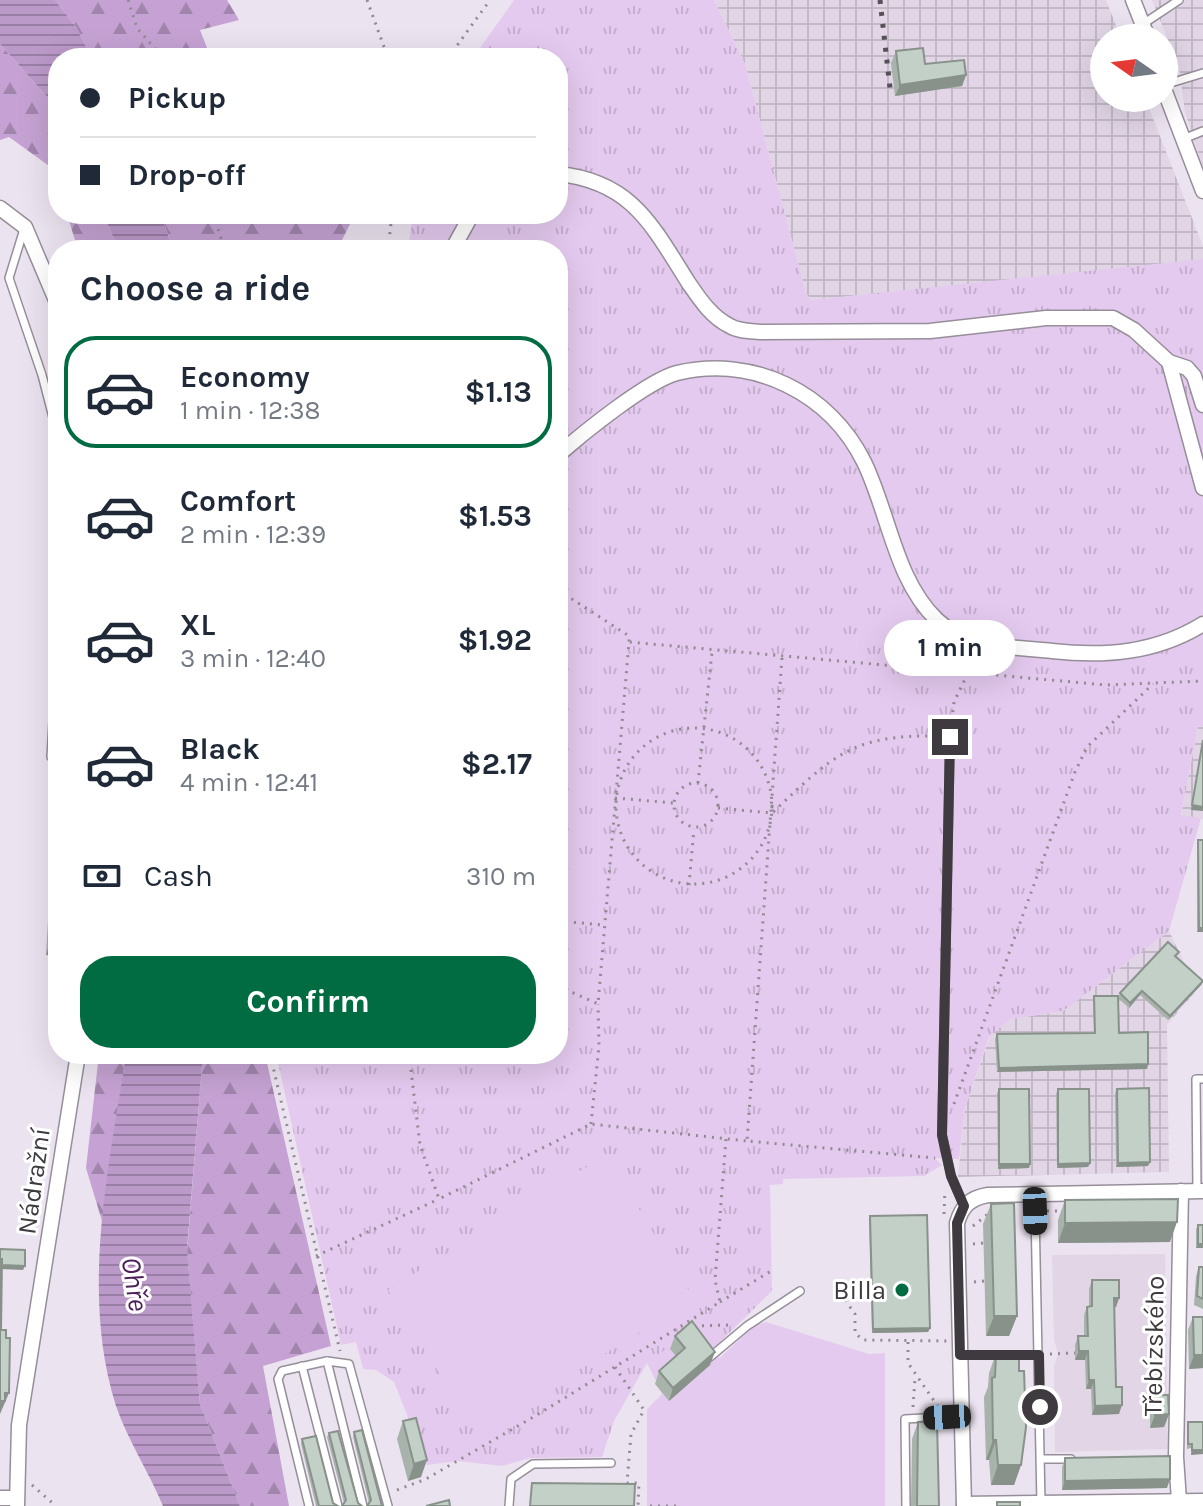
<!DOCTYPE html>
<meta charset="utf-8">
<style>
:root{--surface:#fff;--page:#f6f6f7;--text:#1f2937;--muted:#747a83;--line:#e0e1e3;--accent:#016b42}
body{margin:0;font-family:Karla,sans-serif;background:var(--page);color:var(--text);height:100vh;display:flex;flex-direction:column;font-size:30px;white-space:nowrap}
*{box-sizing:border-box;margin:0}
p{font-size:26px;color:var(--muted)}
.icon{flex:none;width:44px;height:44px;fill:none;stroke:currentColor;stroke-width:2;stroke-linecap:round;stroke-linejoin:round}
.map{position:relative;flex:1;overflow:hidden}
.details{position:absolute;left:48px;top:240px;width:520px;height:824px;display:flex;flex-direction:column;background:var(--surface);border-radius:32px;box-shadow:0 8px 32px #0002}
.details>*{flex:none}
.banner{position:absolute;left:48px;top:48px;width:520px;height:176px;border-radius:32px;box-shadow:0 8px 32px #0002;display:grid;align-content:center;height:176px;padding:0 32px;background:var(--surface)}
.needle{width:52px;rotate:284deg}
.buttons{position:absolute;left:1090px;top:24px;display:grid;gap:16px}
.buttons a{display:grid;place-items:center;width:88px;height:88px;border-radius:50%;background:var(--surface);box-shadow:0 8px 32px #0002;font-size:40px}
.end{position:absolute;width:36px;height:36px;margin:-18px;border:10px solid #3e3a3f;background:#fff;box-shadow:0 0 0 4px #fff}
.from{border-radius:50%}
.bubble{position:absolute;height:56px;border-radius:28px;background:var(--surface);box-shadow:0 8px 32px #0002;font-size:26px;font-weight:700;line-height:56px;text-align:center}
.car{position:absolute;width:24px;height:48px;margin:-24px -12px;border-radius:10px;box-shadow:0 0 6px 2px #0007;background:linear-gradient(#222 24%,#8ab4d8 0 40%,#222 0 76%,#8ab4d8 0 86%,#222 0)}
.banner b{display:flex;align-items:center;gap:28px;height:76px;font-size:30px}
.banner b+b{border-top:2px solid var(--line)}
.banner i{width:20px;height:20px;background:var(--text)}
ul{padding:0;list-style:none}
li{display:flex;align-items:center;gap:24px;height:112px;margin:0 16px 12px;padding:0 16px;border:4px solid transparent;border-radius:32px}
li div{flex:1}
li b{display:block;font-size:30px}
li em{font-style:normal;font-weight:700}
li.current{border-color:var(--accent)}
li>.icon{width:72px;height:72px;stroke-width:1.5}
h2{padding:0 32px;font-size:36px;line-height:96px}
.pay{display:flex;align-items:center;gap:20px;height:88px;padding:0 32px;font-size:30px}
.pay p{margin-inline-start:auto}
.action{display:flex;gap:16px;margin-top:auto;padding:16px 32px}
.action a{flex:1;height:92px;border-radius:32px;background:var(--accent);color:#fff;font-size:32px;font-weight:700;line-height:92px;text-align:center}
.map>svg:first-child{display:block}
.built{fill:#e1d5e6}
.industrial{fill:url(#industrial-grid)}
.grass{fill:url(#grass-tufts)}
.forest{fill:url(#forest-firs)}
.garden{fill:#e4caef}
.water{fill:url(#water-rules)}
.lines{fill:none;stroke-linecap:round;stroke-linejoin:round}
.lane-casing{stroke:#968e99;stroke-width:10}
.street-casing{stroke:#968e99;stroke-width:17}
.path{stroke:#918a93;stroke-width:3;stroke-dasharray:2 6;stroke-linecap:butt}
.lane{stroke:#fff;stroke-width:7}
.street{stroke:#fff;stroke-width:14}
.rail{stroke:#555157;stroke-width:5;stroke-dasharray:4 8;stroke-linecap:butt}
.wall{fill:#a7b3ab}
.shaded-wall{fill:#88928b}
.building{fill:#c2d0c7;stroke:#88928b;stroke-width:2}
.route{stroke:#3e3a3f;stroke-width:10}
.poi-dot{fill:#016b42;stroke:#fff;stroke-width:3}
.labels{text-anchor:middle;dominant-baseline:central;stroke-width:6;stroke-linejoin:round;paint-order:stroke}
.street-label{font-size:26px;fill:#3e3a3f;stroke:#fff}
.poi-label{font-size:26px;fill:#3e3a3f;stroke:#fff;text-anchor:end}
.water-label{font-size:28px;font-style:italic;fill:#4a1f5a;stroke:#fff}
</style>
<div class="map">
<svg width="1203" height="1506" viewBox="0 0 1203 1506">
<defs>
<pattern id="industrial-grid" width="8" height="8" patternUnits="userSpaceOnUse" patternTransform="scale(2)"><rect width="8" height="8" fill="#e1d5e6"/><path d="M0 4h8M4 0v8" fill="none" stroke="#c2b8c6"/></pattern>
<pattern id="grass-tufts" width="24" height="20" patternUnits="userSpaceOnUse" patternTransform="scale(2)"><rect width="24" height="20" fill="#e4caef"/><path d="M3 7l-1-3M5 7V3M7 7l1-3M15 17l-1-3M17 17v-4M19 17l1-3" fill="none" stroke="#c5aece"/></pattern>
<pattern id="forest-firs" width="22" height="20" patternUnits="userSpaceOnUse" patternTransform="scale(2)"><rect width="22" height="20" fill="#c5a2d3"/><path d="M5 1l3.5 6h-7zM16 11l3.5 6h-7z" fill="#a185ad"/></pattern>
<pattern id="water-rules" width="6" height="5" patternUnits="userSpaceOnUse" patternTransform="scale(2)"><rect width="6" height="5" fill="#bb99c9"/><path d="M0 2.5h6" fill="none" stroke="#997ea5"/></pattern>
</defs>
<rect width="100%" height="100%" fill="#ece3f0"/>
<polygon class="built" points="1165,1254 1168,1449 1055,1452 1054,1366 1058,1354 1054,1340 1052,1255"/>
<g class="industrial">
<polygon points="714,0 1106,0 1121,38 1104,38 1104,98 1145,98 1203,246 1203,260 811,300 806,293 745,64"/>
<polygon points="1152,0 1203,0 1203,168 1185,112 1179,67"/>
<polygon points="1198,726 1203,726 1203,819 1181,816"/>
<polygon points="1169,931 1190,975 1201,985 1167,1025 1169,1172 958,1177 965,1108 990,1036 1011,1019 1063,1011"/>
</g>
<polygon class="grass" points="514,0 714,0 745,64 806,293 811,300 1203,259 1203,726 1198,726 1181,815 1201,818 1169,931 1063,1011 1011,1019 989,1037 965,1108 959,1159 935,1158 942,1165 924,1176 783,1179 783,1184 770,1185 772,1291 713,1349 647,1363 614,1421 602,1457 530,1458 502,1466 457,1461 427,1465 394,1382 376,1370 363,1369 356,1342 341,1345 276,1054 558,1054 558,250 408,250 413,214 558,214 558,58 473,58"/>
<g class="forest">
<polygon points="55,0 227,0 239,20 200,30 211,58 92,58 76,27"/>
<polygon points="0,44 58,109 58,186 52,168 9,137 0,140"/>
<polygon points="67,214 103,214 119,250 78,250"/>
<polygon points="161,214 355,214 337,250 173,250"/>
<polygon points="99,1054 126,1054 102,1221 86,1168"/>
<polygon points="203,1054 265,1054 331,1346 263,1366 289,1506 240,1506 200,1404 187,1252"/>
</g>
<g class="garden">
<polygon points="558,868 598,871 593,922 558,919"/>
<polygon points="606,1155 694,1299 476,1433 388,1290"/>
<polygon points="766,1322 869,1354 885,1353 885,1506 647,1506 647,1409 662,1394 647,1363 694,1328 720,1358 753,1326"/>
</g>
<g class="water">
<polygon points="0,0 55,0 76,27 92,58 58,58 58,109 0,44"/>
<polygon points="103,214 161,214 173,250 119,250"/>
<path d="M126 1054H203L187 1249 200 1404 240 1506H163C149 1472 128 1441 116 1406 80 1292 109 1169 126 1054Z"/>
</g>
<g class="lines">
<defs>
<g id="lane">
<polyline points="1143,24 1179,0"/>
<polyline points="1164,85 1203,73"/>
<polyline points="1183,139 1203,131"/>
<polyline points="24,229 9,278 42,375 58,437"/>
<polyline points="58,632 51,757 58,763"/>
<polyline points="950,737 942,1135 951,1176 964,1206"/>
<polyline points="1197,1191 1196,1079 1203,1079"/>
<polyline points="1035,1211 1041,1503"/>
<polyline points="960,1355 1039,1355"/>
<polyline points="710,1357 747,1326 800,1291"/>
<polyline points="327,1361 363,1506"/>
<polyline points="302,1366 338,1506"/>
<polyline points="1041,1459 1071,1459"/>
<polyline points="309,1506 278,1379 282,1371 327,1361 349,1364 388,1506"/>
<polyline points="509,1506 511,1479 533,1464 611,1463"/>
<polyline points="906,1506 905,1419 961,1416"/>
</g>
<g id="street">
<polyline points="1133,0 1148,38"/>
<polyline points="1164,89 1203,191"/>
<path d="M558 174C631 181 652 225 688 282 699 298 711 317 730 326 738 331 750 331 760 332L930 331 1046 318H1113L1134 330 1169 362 1187 368 1194 376 1203 405"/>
<polyline points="0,208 25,227 58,305"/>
<polyline points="452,250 472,214"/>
<polyline points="1169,362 1203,488"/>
<path d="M558 455C583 433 647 381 677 373 754 355 830 393 864 462 889 513 895 580 937 620 966 648 1014 647 1052 651 1105 657 1156 653 1203 624"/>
<polyline points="0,1498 16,1498"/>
<polyline points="1179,1501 1176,1457 1181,1191"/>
<polyline points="964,1504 1203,1501"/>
<polyline points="17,1506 19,1425 78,1054"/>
<path d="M964 1506 957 1223C962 1206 970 1198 988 1195L1203 1191"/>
</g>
</defs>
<use href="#lane" class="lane-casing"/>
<use href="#street" class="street-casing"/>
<g class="path">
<polyline points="128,0 137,28 163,58"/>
<polyline points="367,0 388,58"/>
<polyline points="448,58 490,0"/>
<polyline points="213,214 225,250"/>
<polyline points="388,250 392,214"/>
<polyline points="558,590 629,636 629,642"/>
<polyline points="782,658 747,1141 935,1158"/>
<circle cx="694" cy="806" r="78"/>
<polyline points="951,728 954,702 967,675"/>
<polyline points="698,783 712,652"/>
<circle cx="696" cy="805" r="22"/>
<polyline points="615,798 674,803"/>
<path d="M718 808 772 813C833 756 851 734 940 736"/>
<polyline points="689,885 694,829"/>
<polyline points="558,921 604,925"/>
<polyline points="558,986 598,1004 629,642 1106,685 1203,681"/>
<polyline points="270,1054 340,1351"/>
<polyline points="409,1054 420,1145 439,1199 591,1124 747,1141"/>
<polyline points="954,1104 1075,772 1087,747 1153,684"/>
<polyline points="591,1124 599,1046 598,1004"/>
<polyline points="1047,1211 1064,1211"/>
<polyline points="944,1214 945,1190"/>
<polyline points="973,1226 988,1214"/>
<polyline points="973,1244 984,1243"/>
<polyline points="316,1256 439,1199"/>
<polyline points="974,1282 985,1281"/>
<polyline points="836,1287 855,1314 855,1333 863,1340 947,1341"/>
<polyline points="720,1302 771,1271"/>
<polyline points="694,1326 731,1325"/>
<polyline points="908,1342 908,1363 939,1408"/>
<polyline points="1050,1354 1075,1353"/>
<polyline points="615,1367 644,1410 631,1434 627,1483 639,1483 638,1506"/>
<polyline points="913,1407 915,1378"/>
<polyline points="32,1485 56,1506"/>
<polyline points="397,1490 426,1479 537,1415 720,1302 715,1280 726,1139"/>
<polyline points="650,1506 676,1506"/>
</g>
<use href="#lane" class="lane"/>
<use href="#street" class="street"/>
<polyline class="rail" points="880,0 890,88"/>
</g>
<g class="wall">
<polygon points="896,51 925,64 966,75 962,86 895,96 891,63"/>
<polygon points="1198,840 1203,932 1197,932 1197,845"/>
<polygon points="58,881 58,956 46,955 48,920 54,903 57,903"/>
<polygon points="1176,957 1203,981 1201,985 1168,1020 1140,995 1129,1008 1118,998 1120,993"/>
<polygon points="1094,996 1119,1033 1148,1064 1147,1069 997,1072 995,1039 997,1034 1094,1033 1093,1001"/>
<polygon points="999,1089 1030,1164 1029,1168 998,1169 997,1093"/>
<polygon points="1058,1089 1090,1163 1088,1167 1057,1168 1056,1094"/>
<polygon points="1117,1089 1148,1166 1116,1167 1115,1093"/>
<polygon points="1065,1200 1170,1242 1058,1243 1058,1220"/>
<polygon points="991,1204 1017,1316 1009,1336 986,1336 983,1224"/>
<polygon points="870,1216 930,1328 928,1332 872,1333 869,1221"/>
<polygon points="1203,1221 1203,1248 1196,1248 1196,1229 1198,1225 1203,1225"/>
<polygon points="1199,1267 1203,1267 1203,1309 1194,1305 1196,1276"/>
<polygon points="1092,1280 1119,1298 1116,1307 1114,1307 1116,1387 1119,1414 1092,1415 1091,1389 1086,1389 1085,1360 1075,1360 1075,1345 1078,1336 1084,1336 1084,1315 1087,1307 1089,1306 1089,1289"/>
<polygon points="1193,1317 1203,1368 1189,1369 1188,1330"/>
<polygon points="675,1336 710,1365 669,1401 655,1384 659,1371 676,1356 670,1349"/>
<polygon points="996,1353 1021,1465 1014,1485 991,1485 989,1460 986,1460 984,1397 988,1387 989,1373"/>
<polygon points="1154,1395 1169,1414 1164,1427 1150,1428 1150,1408"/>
<polygon points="403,1421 421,1477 408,1481 397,1439"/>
<polygon points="918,1422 939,1506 911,1506 912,1439"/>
<polygon points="1188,1422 1203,1422 1191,1455 1191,1448 1187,1449 1187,1426"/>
<polygon points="354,1432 382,1506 369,1503 353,1437"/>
<polygon points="329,1433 358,1503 344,1503 327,1437"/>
<polygon points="302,1439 333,1503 338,1506 316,1506 301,1444"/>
<polygon points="1065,1458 1167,1488 1062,1490 1062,1467"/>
</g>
<g class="shaded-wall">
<polygon points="966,75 962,86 895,96 900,85"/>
<polygon points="1192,805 1203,807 1203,811 1191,810"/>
<polygon points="1199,928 1203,928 1203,932 1197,932"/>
<polygon points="52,938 58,938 58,956 46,955"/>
<polygon points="1203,981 1201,985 1168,1020 1170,1016"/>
<polygon points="1142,991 1140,995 1129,1008 1130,1003"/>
<polygon points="1148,1064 1147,1069 997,1072 999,1068"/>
<polygon points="1150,1162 1148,1166 1116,1167 1118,1163"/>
<polygon points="1090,1163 1088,1167 1057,1168 1058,1164"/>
<polygon points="999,1164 1030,1164 1029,1168 998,1169"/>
<polygon points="1177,1222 1170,1242 1058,1243 1065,1223"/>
<polygon points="1198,1244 1203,1244 1203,1248 1196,1248"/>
<polygon points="0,1265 25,1266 23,1270 0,1269"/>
<polygon points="1114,1298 1119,1298 1116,1307 1111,1307"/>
<polygon points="994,1316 1017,1316 1009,1336 986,1336"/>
<polygon points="930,1328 928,1332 872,1333 873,1329"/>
<polygon points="1079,1351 1088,1351 1085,1360 1075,1360"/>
<polygon points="715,1352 710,1365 669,1401 673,1388"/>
<polygon points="1194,1355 1203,1355 1203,1368 1189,1369"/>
<polygon points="1089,1380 1094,1380 1091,1389 1086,1389"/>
<polygon points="5,1393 9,1393 0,1414 0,1401"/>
<polygon points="1122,1405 1119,1414 1092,1415 1095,1406"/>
<polygon points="1169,1414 1164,1427 1150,1428 1155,1415"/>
<polygon points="993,1440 996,1440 989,1460 986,1460"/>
<polygon points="1192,1450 1203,1450 1203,1454 1191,1455"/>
<polygon points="427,1460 421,1477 408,1481 414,1464"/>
<polygon points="998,1465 1021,1465 1014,1485 991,1485"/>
<polygon points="1170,1479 1167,1488 1062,1490 1065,1481"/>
</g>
<g class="building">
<polygon points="923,48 925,64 964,60 966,75 900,85 896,51"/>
<polygon points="1203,740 1203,807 1192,805"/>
<polygon points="1198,840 1203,840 1203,928 1199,928"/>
<polygon points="54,903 58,903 58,938 52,938"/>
<polygon points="1168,942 1179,952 1175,956 1203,981 1170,1016 1142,991 1130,1003 1120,993"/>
<polygon points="1094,996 1118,996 1119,1033 1148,1032 1148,1064 999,1068 997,1034 1095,1033"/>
<polygon points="1149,1088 1150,1162 1118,1163 1117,1089"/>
<polygon points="999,1089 1029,1089 1030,1164 999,1164"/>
<polygon points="1058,1089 1089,1089 1090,1163 1058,1164"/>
<polygon points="1178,1199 1177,1222 1065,1223 1065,1200"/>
<polygon points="1014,1203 1017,1316 994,1316 991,1204"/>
<polygon points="927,1215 930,1328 873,1329 870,1216"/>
<rect x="1198" y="1225" width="5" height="19"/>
<polygon points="0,1249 25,1250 25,1266 2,1265 2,1259 0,1259"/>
<polygon points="0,1259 2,1259 1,1330 6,1330 6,1338 10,1338 9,1393 5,1393 5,1401 0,1401"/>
<polygon points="1199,1267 1203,1267 1203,1299 1197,1296"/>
<polygon points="1092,1280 1119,1280 1119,1298 1114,1298 1116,1387 1122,1387 1122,1405 1095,1406 1094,1380 1089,1380 1088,1351 1079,1351 1078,1336 1088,1336 1087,1307 1092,1306"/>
<polygon points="1193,1317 1203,1317 1203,1355 1194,1355"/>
<polygon points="692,1321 715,1352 673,1388 659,1371 685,1348 675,1336"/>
<polygon points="1019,1352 1019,1371 1024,1371 1026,1427 1021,1465 998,1465 996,1440 993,1440 992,1378 995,1377 996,1353"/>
<polygon points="1154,1395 1168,1395 1169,1414 1155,1415"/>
<polygon points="416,1418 427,1460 414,1464 403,1421"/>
<polygon points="937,1421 939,1506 917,1506 918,1422"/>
<polygon points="1188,1422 1203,1422 1203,1450 1192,1450 1192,1444 1188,1444"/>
<polygon points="362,1430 382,1506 367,1506 371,1500 354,1432"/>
<polygon points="338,1431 358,1503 362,1506 342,1506 346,1500 329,1433"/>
<polygon points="316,1436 333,1503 338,1506 319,1506 302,1439"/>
<polygon points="1170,1456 1170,1479 1065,1481 1065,1458"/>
<polygon points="532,1483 635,1484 634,1506 530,1506"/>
<polygon points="449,1500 450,1506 426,1506"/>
<rect x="997" y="1502" width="23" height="4"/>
</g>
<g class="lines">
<polyline class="route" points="950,737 942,1135 951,1176 964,1206 957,1223 960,1355 1039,1355 1040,1407"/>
</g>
<circle class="poi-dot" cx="902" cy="1290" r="8"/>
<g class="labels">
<g class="street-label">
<text transform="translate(34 1181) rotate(-82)">Nádražní</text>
<text transform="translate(1154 1346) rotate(-89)">Třebízského</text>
</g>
<g class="poi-label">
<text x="886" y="1290">Billa</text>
</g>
<g class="water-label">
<text transform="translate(135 1284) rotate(81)">Ohře</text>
</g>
</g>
</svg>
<div class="buttons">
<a><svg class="needle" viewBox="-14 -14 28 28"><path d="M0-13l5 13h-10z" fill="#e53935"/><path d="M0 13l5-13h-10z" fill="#747a83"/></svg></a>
</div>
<i class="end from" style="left:1040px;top:1407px"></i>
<i class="end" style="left:950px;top:737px"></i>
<div class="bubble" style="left:884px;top:620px;width:132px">1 min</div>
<i class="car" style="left:1035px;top:1211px;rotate:178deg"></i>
<i class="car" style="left:947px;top:1417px;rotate:267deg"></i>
<div class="banner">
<b><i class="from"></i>Pickup</b>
<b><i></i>Drop-off</b>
</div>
<section class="details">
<h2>Choose a ride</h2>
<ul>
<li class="current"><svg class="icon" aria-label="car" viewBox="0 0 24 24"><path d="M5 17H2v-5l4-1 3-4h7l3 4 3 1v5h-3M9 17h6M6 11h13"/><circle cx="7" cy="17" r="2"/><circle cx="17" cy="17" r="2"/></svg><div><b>Economy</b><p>1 min · 12:38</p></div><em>$1.13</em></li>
<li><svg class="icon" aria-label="car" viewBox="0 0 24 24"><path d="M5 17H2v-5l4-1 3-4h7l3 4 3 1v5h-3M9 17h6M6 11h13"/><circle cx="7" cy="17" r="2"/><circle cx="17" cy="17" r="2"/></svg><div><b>Comfort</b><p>2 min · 12:39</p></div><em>$1.53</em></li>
<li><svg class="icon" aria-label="car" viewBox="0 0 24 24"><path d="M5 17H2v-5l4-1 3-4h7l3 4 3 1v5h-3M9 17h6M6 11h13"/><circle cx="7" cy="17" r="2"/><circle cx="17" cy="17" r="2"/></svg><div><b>XL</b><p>3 min · 12:40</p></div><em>$1.92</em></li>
<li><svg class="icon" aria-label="car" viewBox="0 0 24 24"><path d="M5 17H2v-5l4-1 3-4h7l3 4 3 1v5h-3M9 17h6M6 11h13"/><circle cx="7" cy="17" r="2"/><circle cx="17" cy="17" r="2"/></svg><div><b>Black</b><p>4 min · 12:41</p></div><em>$2.17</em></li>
</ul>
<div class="pay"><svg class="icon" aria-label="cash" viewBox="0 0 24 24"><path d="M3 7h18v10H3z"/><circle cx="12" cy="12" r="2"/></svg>Cash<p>310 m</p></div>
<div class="action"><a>Confirm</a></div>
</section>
</div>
